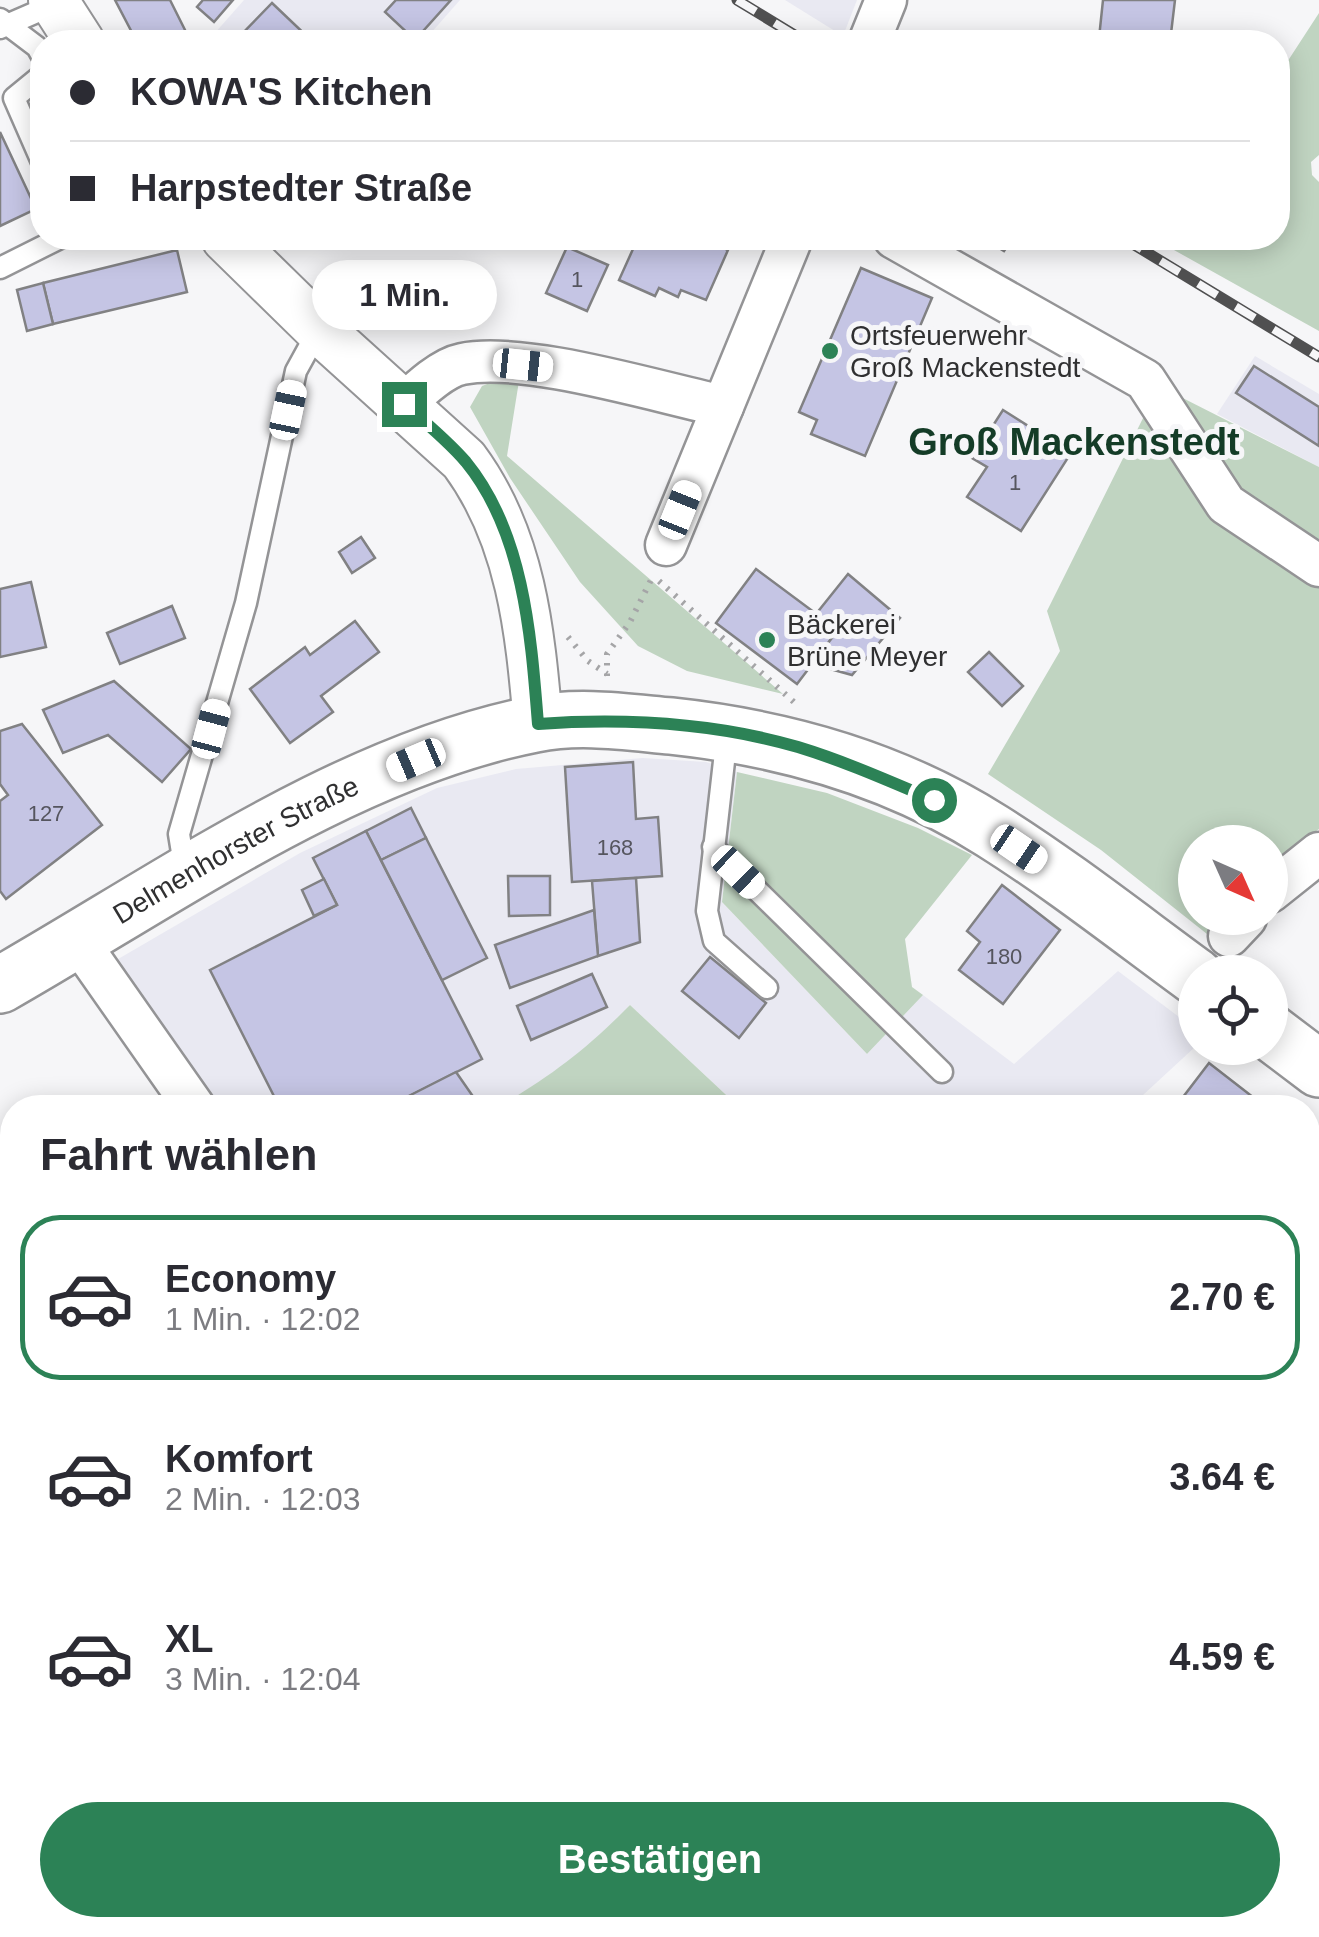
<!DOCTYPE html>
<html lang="de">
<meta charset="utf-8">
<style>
:root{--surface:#fff;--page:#f2f2f3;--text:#2b2b33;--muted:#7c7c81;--line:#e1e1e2;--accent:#2c8256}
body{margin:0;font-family:Helvetica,sans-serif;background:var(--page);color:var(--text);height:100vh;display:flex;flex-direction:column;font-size:38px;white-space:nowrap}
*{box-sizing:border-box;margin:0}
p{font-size:32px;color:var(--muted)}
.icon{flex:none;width:55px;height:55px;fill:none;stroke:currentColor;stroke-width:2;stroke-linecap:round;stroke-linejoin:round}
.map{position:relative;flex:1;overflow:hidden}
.panel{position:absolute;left:0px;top:1095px;width:1320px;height:842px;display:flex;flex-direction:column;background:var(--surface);border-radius:40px 40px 0 0;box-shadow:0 5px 25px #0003}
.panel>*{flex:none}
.banner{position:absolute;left:30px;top:30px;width:1260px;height:220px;border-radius:40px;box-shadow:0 5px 25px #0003;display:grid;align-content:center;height:220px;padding:0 40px;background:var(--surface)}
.needle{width:65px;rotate:135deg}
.fabs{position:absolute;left:1178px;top:825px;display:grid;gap:20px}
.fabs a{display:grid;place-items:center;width:110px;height:110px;border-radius:50%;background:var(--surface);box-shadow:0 5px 25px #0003;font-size:50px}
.end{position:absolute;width:45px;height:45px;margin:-22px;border:12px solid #2c8256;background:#fff;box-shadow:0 0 0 5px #fff}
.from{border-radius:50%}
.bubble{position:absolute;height:70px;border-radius:35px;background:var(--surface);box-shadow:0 5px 25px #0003;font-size:32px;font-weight:700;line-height:70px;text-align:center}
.car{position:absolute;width:30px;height:60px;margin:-30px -15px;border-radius:12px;box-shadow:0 0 8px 2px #0007;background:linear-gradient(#fff 24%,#345 0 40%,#fff 0 76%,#345 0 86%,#fff 0)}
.banner b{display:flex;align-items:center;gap:35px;height:95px;font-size:38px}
.banner b+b{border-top:2px solid var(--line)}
.banner i{width:25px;height:25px;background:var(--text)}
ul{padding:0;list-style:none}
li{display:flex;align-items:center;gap:30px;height:165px;margin:0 20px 15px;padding:0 20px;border:5px solid transparent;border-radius:40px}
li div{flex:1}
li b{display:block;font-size:38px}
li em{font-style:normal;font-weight:700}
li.on{border-color:var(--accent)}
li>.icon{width:90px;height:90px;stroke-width:1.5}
h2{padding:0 40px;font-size:45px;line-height:120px}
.button{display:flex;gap:20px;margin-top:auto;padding:20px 40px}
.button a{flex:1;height:115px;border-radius:60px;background:var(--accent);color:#fff;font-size:40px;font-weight:700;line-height:115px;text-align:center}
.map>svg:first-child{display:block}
.built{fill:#e9e9f2}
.green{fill:#c0d4c1}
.building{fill:#c5c5e4;stroke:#818183;stroke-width:2.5}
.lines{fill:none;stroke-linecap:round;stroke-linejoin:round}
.service-casing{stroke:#949496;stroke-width:25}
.minor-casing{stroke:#949496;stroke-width:45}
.tertiary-casing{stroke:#949496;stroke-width:52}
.primary-casing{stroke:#949496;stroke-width:60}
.path{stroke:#a5a5a7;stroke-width:6;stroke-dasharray:2.5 8;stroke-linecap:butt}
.service{stroke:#fff;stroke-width:20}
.minor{stroke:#fff;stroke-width:40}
.tertiary{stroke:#fff;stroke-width:48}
.primary{stroke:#fff;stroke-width:55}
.rail-casing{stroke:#505051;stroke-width:11}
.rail{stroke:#f6f6f8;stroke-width:8;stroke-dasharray:22;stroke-linecap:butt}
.route{stroke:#2c8256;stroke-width:12}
.poi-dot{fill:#2c8256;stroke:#f6f6f8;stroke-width:4}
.labels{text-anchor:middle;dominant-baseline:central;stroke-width:10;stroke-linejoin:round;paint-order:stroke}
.number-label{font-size:22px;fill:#55555e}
.poi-label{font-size:28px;fill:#303031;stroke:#f6f6f8;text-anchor:start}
.street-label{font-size:28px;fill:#303031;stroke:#f6f6f8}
.district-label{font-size:38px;font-weight:bold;fill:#143c27;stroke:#f6f6f8}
</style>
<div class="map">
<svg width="1319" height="1937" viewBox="0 0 1319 1937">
<rect width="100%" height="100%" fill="#f6f6f8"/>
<g class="built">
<polygon points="244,0 460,0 423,42 207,42"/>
<polygon points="785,0 857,0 843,36"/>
<polygon points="1255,356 1319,394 1319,467 1217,414"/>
<polygon points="643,758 706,762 737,772 722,902 867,1054 923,995 1014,1064 1118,971 1195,1029 1195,1047 1130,1107 739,1107 630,1005 596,1040 557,1072 498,1107 217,1107 113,962 300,853 437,788 516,769"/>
</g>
<g class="green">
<polygon points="1319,13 1319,155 1311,162 1312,175 1319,182 1319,331 1165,245 1170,238 1278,238 1278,76"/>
<polygon points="503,378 519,381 507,456 783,694 687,671 638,646 580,582 510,478 470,407 482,386"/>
<polygon points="1159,386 1319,467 1319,829 1270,864 1270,842 1195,842 1195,918 1220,918 1207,934 1101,850 988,774 1060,651 1047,611"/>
<polygon points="737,772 827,793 918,828 972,855 905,939 912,987 923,995 867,1054 722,902"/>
<path d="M630 1005 739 1107H498C550 1077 588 1048 630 1005Z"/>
<polygon points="12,1567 12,1833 0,1838 0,1571"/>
<polygon points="1319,1594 1319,1714 1308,1711 1308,1598"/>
<polygon points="323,1925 781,1925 787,1937 292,1937"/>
</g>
<g class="building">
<polygon points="115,0 170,0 191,42 137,42"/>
<polygon points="203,0 233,0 214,22 197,7"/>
<polygon points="396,0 451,0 415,40 385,12"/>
<polygon points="1103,0 1175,0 1170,42 1099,38"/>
<polygon points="272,3 313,42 247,42 240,36"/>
<polygon points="0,132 36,209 0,226"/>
<polygon points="638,238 701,238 728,250 706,300 681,290 678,297 659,288 655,296 619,280"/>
<polygon points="983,238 1013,238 1004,251"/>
<polygon points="567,247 608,265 587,311 546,293"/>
<polygon points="177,250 187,292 53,324 43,283"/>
<polygon points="861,268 932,298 865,456 811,434 817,420 799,412"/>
<polygon points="43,283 53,324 27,331 17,290"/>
<polygon points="1254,366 1319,407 1319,446 1236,393"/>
<polygon points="1003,410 1071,453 1021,531 967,497 987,467 972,458"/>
<polygon points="361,537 375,558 352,573 339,552"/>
<polygon points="756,569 838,630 797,684 716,623"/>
<polygon points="848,574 900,618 852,675 812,664 838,630 816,614"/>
<polygon points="31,582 46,647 0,657 0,589"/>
<polygon points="172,606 185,638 120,664 107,633"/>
<polygon points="355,621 379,652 321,696 333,712 290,743 250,689 305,647 310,655"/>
<polygon points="989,652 1023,686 1002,706 968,672"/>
<polygon points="114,681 191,749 162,782 108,735 63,753 43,710"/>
<polygon points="22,724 102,825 6,899 0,891 0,801 8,795 0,784 0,731"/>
<polygon points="633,762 636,819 658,817 662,876 572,882 565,767"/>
<polygon points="411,808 426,838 381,860 366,831"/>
<polygon points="366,831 482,1059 386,1108 280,1108 210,970 337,905 313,858"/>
<polygon points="426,838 487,958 442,980 381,860"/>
<polygon points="508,876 550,876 550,915 509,916"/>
<polygon points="636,878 640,942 598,956 592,881"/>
<polygon points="324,879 337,905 314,916 302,890"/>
<polygon points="1002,885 1060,930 1003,1004 959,970 980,942 967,931"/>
<polygon points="594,910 598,956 510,988 495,945"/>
<polygon points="710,957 766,1003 739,1038 682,991"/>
<polygon points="592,974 607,1007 531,1040 517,1006"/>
<polygon points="1209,1063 1267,1108 1180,1108 1177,1105"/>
<polygon points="456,1072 481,1108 387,1107"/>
<polygon points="1310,1154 1319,1163 1319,1212 1314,1217 1319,1223 1319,1241 1316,1244 1319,1248 1319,1270 1308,1281 1308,1157"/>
<polygon points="12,1298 12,1373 0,1377 0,1302"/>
<polygon points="12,1427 12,1551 0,1555 0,1431"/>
<polygon points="1308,1535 1319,1558 1319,1584 1311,1568 1308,1570"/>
<polygon points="12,1850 12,1885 0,1856"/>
<polygon points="179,1925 254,1925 257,1932 244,1937 183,1937"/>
</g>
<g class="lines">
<defs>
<g id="service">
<polyline points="0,19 37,47 42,56"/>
<polyline points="0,28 55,4"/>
<polyline points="42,75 14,98 42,162"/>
<polyline points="0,268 60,238"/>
<polyline points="727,735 707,911 714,941 767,988"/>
<polyline points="713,847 942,1072"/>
<polyline points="185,871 179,834 246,603 296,371 319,329"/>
<polyline points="0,1414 12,1410"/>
</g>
<g id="minor">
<polyline points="869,42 886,0"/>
<polyline points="894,238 1145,380 1226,504 1319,566"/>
<path d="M404 404C419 390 442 368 462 364 524 351 657 392 723 406"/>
<polyline points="666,545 792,238"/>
<polyline points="1270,892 1319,853"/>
<polyline points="1229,936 1246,918"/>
<polyline points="78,941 195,1108"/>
<polyline points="1308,1357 1319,1347"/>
<polyline points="36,1937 71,1925"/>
</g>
<g id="tertiary">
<polyline points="53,0 80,42"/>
<path d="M226 238 319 329 464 460C521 537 530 630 538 723"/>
</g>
<g id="primary">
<path id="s1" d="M0 985C165 891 346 761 535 724 579 715 626 722 671 726 783 738 896 770 992 831 1062 875 1128 927 1195 976"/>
<polyline points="1270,1032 1319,1069"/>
</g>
</defs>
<use href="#service" class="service-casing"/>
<use href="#minor" class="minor-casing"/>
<use href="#tertiary" class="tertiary-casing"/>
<use href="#primary" class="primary-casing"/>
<g class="path">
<polyline points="659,581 795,703"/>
<polyline points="568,637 588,661 607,674"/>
<polyline points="607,676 607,654 630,622 653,576"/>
<polyline points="800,1925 807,1937"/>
</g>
<use href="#service" class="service"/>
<use href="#minor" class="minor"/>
<use href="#tertiary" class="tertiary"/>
<use href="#primary" class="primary"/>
<defs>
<g id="rail">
<polyline points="737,0 806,42"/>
<polyline points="1123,238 1319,357"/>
</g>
</defs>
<use href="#rail" class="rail-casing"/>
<use href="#rail" class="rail"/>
</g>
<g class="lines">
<path class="route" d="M404 404C425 422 448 441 466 462 524 533 531 636 538 724 623 718 715 723 798 747 844 761 889 781 934 800"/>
</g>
<g class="poi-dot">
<circle cx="830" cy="351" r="10"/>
<circle cx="767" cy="640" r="10"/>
</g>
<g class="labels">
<g class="number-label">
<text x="577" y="279">1</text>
<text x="1015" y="482">1</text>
<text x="46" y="813">127</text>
<text x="615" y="847">168</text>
<text x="1004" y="956">180</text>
</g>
<g class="poi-label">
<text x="850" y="335">Ortsfeuerwehr<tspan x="850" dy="32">Groß Mackenstedt</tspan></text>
<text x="787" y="624">Bäckerei<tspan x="787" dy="32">Brüne Meyer</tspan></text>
</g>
<g class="street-label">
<text stroke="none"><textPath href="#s1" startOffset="272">Delmenhorster Straße</textPath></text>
</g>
<g class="district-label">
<text x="1074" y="442">Groß Mackenstedt</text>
</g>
</g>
</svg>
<div class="fabs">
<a><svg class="needle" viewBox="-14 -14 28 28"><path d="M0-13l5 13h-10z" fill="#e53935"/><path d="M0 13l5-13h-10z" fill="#7c7c81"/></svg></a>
<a><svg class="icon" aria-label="locate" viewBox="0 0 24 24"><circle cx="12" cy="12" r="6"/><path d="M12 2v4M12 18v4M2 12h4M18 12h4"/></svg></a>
</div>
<i class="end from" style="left:934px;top:800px"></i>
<i class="end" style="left:404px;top:404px"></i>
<div class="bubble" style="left:312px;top:260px;width:185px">1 Min.</div>
<i class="car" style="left:523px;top:365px;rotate:96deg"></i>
<i class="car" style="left:288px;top:410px;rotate:12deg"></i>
<i class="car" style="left:680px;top:510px;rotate:22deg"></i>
<i class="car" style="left:211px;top:729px;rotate:15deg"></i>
<i class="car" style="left:416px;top:760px;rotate:247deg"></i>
<i class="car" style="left:1019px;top:849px;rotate:124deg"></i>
<i class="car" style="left:738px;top:872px;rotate:134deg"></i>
<div class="banner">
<b><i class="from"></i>KOWA'S Kitchen</b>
<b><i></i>Harpstedter Straße</b>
</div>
<section class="panel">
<h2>Fahrt wählen</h2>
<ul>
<li class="on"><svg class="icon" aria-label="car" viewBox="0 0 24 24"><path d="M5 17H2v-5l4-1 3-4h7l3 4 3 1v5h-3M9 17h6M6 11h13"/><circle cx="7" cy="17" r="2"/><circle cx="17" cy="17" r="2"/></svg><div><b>Economy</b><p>1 Min. · 12:02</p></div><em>2.70 €</em></li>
<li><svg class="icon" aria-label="car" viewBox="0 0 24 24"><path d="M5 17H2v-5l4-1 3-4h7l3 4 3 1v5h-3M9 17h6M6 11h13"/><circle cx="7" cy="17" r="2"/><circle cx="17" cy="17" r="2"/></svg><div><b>Komfort</b><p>2 Min. · 12:03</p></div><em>3.64 €</em></li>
<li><svg class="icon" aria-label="car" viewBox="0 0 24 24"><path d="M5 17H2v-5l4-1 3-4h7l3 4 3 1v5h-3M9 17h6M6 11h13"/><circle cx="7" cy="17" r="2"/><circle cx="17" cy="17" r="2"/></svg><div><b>XL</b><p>3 Min. · 12:04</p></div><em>4.59 €</em></li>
</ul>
<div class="button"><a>Bestätigen</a></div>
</section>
</div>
